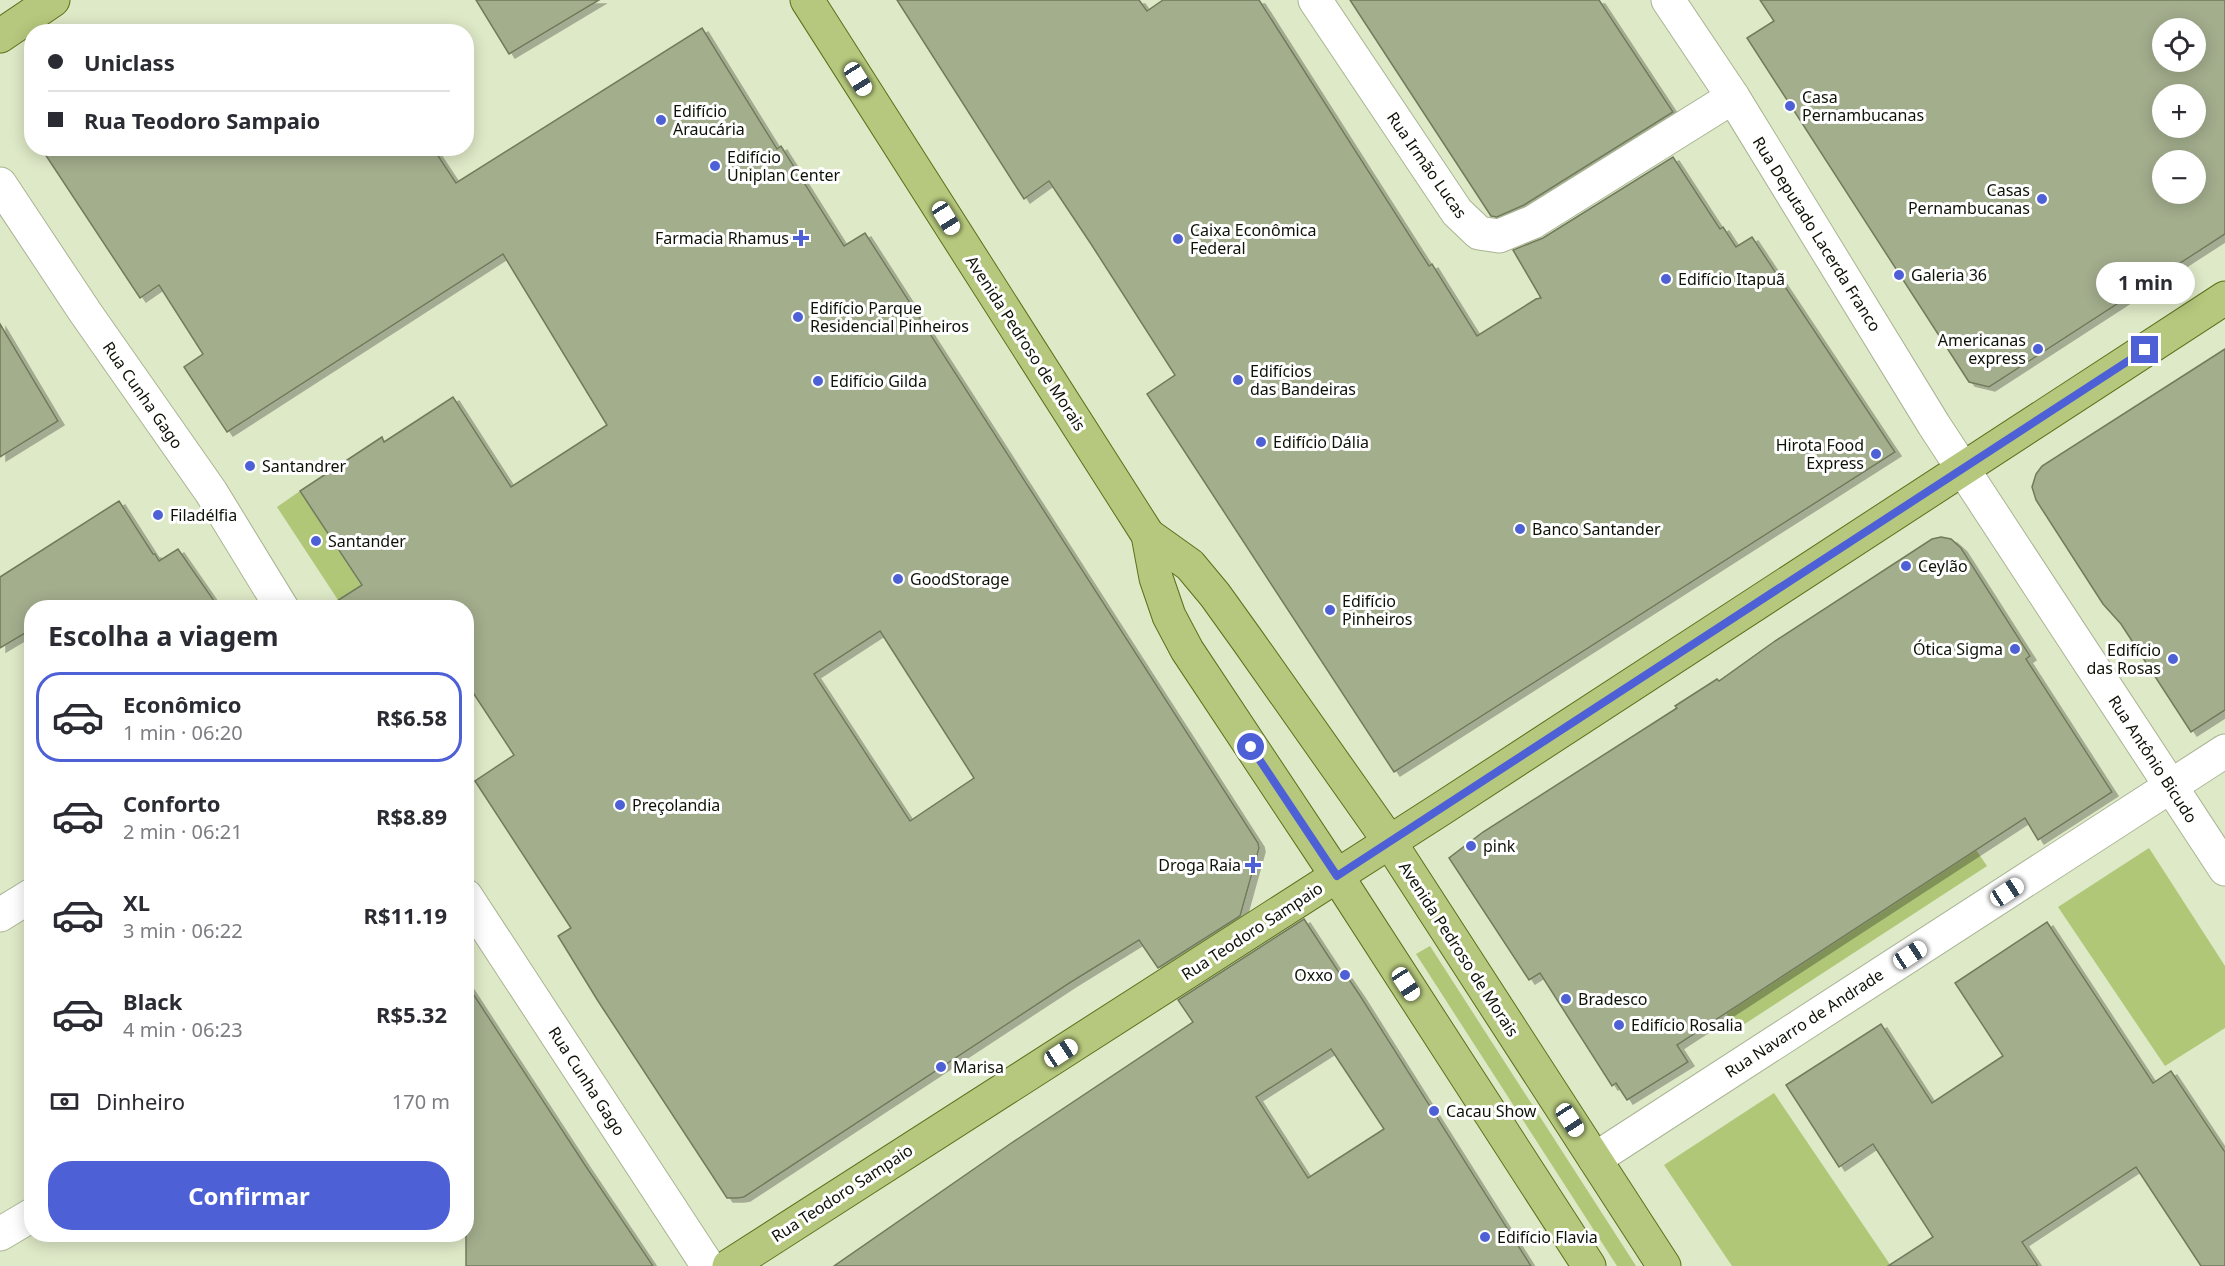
<!DOCTYPE html>
<html lang="pt">
<meta charset="utf-8">
<style>
:root{--surface:#fff;--page:#f2f2f3;--text:#2b2b33;--muted:#7c7c81;--line:#e1e1e2;--accent:#4e60d5}
body{margin:0;font-family:"Noto Sans",sans-serif;background:var(--page);color:var(--text);height:100vh;display:flex;flex-direction:column;font-size:22px;white-space:nowrap}
*{box-sizing:border-box;margin:0}
p{font-size:20px;color:var(--muted)}
.icon{flex:none;width:33px;height:33px;fill:none;stroke:currentColor;stroke-width:2;stroke-linecap:round;stroke-linejoin:round}
.map{position:relative;flex:1;overflow:hidden}
.drawer{position:absolute;left:24px;top:600px;width:450px;height:642px;display:flex;flex-direction:column;background:var(--surface);border-radius:24px;box-shadow:0 3px 15px #0003}
.drawer>*{flex:none}
.banner{position:absolute;left:24px;top:24px;width:450px;height:132px;border-radius:24px;box-shadow:0 3px 15px #0003;display:grid;align-content:center;height:132px;padding:0 24px;background:var(--surface)}
.buttons{position:absolute;left:2152px;top:18px;display:grid;gap:12px}
.buttons a{display:grid;place-items:center;width:54px;height:54px;border-radius:50%;background:var(--surface);box-shadow:0 3px 15px #0003;font-size:30px}
.end{position:absolute;width:27px;height:27px;margin:-14px;border:8px solid #4e60d5;background:#fff;box-shadow:0 0 0 3px #fff}
.from{border-radius:50%}
.bubble{position:absolute;height:42px;border-radius:21px;background:var(--surface);box-shadow:0 3px 15px #0003;font-size:20px;font-weight:700;line-height:42px;text-align:center}
.car{position:absolute;width:18px;height:36px;margin:-18px -9px;border-radius:8px;box-shadow:0 0 4px 2px #0007;background:linear-gradient(#fff 24%,#345 0 40%,#fff 0 76%,#345 0 86%,#fff 0)}
.banner b{display:flex;align-items:center;gap:21px;height:57px;font-size:22px}
.banner b+b{border-top:2px solid var(--line)}
.banner i{width:15px;height:15px;background:var(--text)}
ul{padding:0;list-style:none}
li{display:flex;align-items:center;gap:18px;height:90px;margin:0 12px 9px;padding:0 12px;border:3px solid transparent;border-radius:24px}
li div{flex:1}
li b{display:block;font-size:22px}
li em{font-style:normal;font-weight:700}
li.selected{border-color:var(--accent)}
li>.icon{width:54px;height:54px;stroke-width:1.5}
h2{padding:0 24px;font-size:27px;line-height:72px}
.pay{display:flex;align-items:center;gap:15px;height:66px;padding:0 24px;font-size:22px}
.pay p{margin-inline-start:auto}
.button{display:flex;gap:12px;margin-top:auto;padding:12px 24px}
.button a{flex:1;height:69px;border-radius:24px;background:var(--accent);color:#fff;font-size:24px;font-weight:700;line-height:69px;text-align:center}
.map>svg:first-child{display:block}
.green{fill:#afc777}
.building{fill:#a3ae8d;stroke:#717b5c;stroke-width:1.5;fill-rule:evenodd;filter:url(#shadow)}
.lines{fill:none;stroke-linecap:round;stroke-linejoin:round}
.minor-casing{stroke:#a9b493;stroke-width:35}
.major-casing{stroke:#5c701b;stroke-width:35}
.minor{stroke:#fff;stroke-width:33}
.major{stroke:#b6c87d;stroke-width:33}
.route{stroke:#4e60d5;stroke-width:8}
.poi-dot{fill:#4e60d5;stroke:#fff;stroke-width:2}
.labels{text-anchor:middle;dominant-baseline:central;stroke-width:6;stroke-linejoin:round;paint-order:stroke}
.poi-label{font-size:16px;fill:#0e1206;stroke:#fff;text-anchor:start}
.street-label{font-size:16px;fill:#0e1206;stroke:#fff}
</style>
<div class="map">
<svg width="2225" height="1266" viewBox="0 0 2225 1266">
<defs>
<filter id="shadow"><feDropShadow dx="6" dy="4" stdDeviation="0" flood-color="#0004"/></filter>
</defs>
<rect width="100%" height="100%" fill="#dee9c7"/>
<g class="green">
<polygon points="300,491 361,585 338,600 277,507"/>
<polygon points="2149,848 2225,966 2225,1028 2165,1066 2058,907"/>
<polygon points="1976,850 1987,866 1737,1029 1726,1013"/>
<polygon points="1430,946 1636,1266 1617,1266 1416,954"/>
<polygon points="1774,1093 1891,1266 1732,1266 1664,1165"/>
</g>
<g class="building">
<polygon points="476,0 599,0 509,54"/>
<polygon points="897,0 1139,0 1147,11 1163,0 1259,0 1429,266 1432,264 1477,336 1536,299 1541,298 1513,250 1543,238 1673,157 1720,229 1723,227 1736,247 1752,237 1895,452 1394,772 1147,394 1175,375 1091,244 1049,181 1024,199"/>
<polygon points="1350,0 1599,0 1673,112 1524,205 1497,217 1491,216"/>
<path d="M1760 0H2225V234L1989 387 1969 382 1747 38 1774 21ZM2163 28H2196V62H2163ZM2163 94H2196V128H2163ZM2163 160H2196V194H2163Z"/>
<path d="M702 28 777 149 781 146 844 246 865 233 1258 843 1259 848 1240 916 1158 968 1139 940 1071 982 744 1197 738 1198H727L598 1001 558 936 571 928 475 781 514 755 466 682V608H326L362 585 300 491 382 437 384 442 453 397 511 487 607 425 503 254 227 432 184 367 203 354 159 285 140 298 41 148H433L456 183ZM880 631 974 778 910 821 814 674Z"/>
<polygon points="0,324 58,421 0,457"/>
<polygon points="2225,349 2225,710 2191,732 2121,624 2103,604 2036,500 2032,487 2036,474 2042,466"/>
<polygon points="119,501 153,554 155,554 159,561 178,549 219,608 32,608 32,629 0,648 0,577"/>
<polygon points="1941,537 1951,539 1961,548 2030,656 2026,659 2112,792 2038,840 2025,818 1677,1045 1688,1062 1627,1100 1616,1083 1612,1086 1540,973 1529,980 1449,858 1483,832 1677,708 1675,706 1717,679 1719,681 1775,641 1932,539"/>
<path d="M1304 919 1342 977 1346 975 1359 994 1531 1266H834L1010 1144 1193 1022 1178 1000ZM1331 1049 1384 1129 1308 1178 1256 1097Z"/>
<polygon points="2047,922 2153,1083 2171,1071 2225,1152 2225,1266 2201,1266 2136,1167 2022,1242 2038,1266 1888,1266 1933,1237 1873,1144 1839,1167 1786,1085 1881,1024 1932,1103 2003,1056 1955,983"/>
<polygon points="466,983 585,1165 653,1266 466,1266"/>
</g>
<g class="lines">
<defs>
<g id="minor">
<polyline points="1315,0 1457,212 1479,233 1499,236 1533,222 1733,97"/>
<polyline points="1668,0 1733,97 1934,425 2225,869"/>
<polyline points="0,184 85,312 211,492 282,608"/>
<polyline points="466,896 708,1266"/>
<polyline points="0,915 32,895"/>
<polyline points="1595,1159 2225,751"/>
<polyline points="0,1234 32,1215"/>
</g>
<g id="major">
<polyline points="807,0 1148,535 1156,578 1169,616 1187,650 1337,876 1589,1266"/>
<polyline points="0,36 53,0"/>
<polyline points="1148,535 1190,565 1215,595 1248,641 1389,841 1664,1266"/>
<polyline points="729,1266 1441,809 2225,298"/>
</g>
</defs>
<use href="#minor" class="minor-casing"/>
<use href="#major" class="major-casing"/>
<use href="#minor" class="minor"/>
<use href="#major" class="major"/>
</g>
<g class="lines">
<polyline class="route" points="1251,747 1337,876 2145,350"/>
</g>
<g class="poi-dot">
<circle cx="1790" cy="106" r="6"/>
<circle cx="661" cy="120" r="6"/>
<circle cx="715" cy="166" r="6"/>
<circle cx="2042" cy="199" r="6"/>
<path d="M798 229h6v6h6v6h-6v6h-6v-6h-6v-6h6z"/>
<circle cx="1178" cy="239" r="6"/>
<circle cx="1899" cy="275" r="6"/>
<circle cx="1666" cy="279" r="6"/>
<circle cx="798" cy="317" r="6"/>
<circle cx="2038" cy="349" r="6"/>
<circle cx="1238" cy="380" r="6"/>
<circle cx="818" cy="381" r="6"/>
<circle cx="1261" cy="442" r="6"/>
<circle cx="1876" cy="454" r="6"/>
<circle cx="250" cy="466" r="6"/>
<circle cx="158" cy="515" r="6"/>
<circle cx="1520" cy="529" r="6"/>
<circle cx="316" cy="541" r="6"/>
<circle cx="1906" cy="566" r="6"/>
<circle cx="898" cy="579" r="6"/>
<circle cx="1330" cy="610" r="6"/>
<circle cx="2015" cy="649" r="6"/>
<circle cx="2173" cy="659" r="6"/>
<circle cx="620" cy="805" r="6"/>
<circle cx="1471" cy="846" r="6"/>
<path d="M1250 856h6v6h6v6h-6v6h-6v-6h-6v-6h6z"/>
<circle cx="1345" cy="975" r="6"/>
<circle cx="1566" cy="999" r="6"/>
<circle cx="1619" cy="1025" r="6"/>
<circle cx="941" cy="1067" r="6"/>
<circle cx="1434" cy="1111" r="6"/>
<circle cx="1485" cy="1237" r="6"/>
</g>
<g class="labels">
<g class="poi-label">
<text x="1802" y="97">Casa<tspan x="1802" dy="18">Pernambucanas</tspan></text>
<text x="673" y="111">Edifício<tspan x="673" dy="18">Araucária</tspan></text>
<text x="727" y="157">Edifício<tspan x="727" dy="18">Uniplan Center</tspan></text>
<text x="2030" y="190" text-anchor="end">Casas<tspan x="2030" dy="18">Pernambucanas</tspan></text>
<text x="1190" y="230">Caixa Econômica<tspan x="1190" dy="18">Federal</tspan></text>
<text x="789" y="238" text-anchor="end">Farmacia Rhamus</text>
<text x="1911" y="275">Galeria 36</text>
<text x="1678" y="279">Edifício Itapuã</text>
<text x="810" y="308">Edifício Parque<tspan x="810" dy="18">Residencial Pinheiros</tspan></text>
<text x="2026" y="340" text-anchor="end">Americanas<tspan x="2026" dy="18">express</tspan></text>
<text x="1250" y="371">Edifícios<tspan x="1250" dy="18">das Bandeiras</tspan></text>
<text x="830" y="381">Edifício Gilda</text>
<text x="1273" y="442">Edifício Dália</text>
<text x="1864" y="445" text-anchor="end">Hirota Food<tspan x="1864" dy="18">Express</tspan></text>
<text x="262" y="466">Santandrer</text>
<text x="170" y="515">Filadélfia</text>
<text x="1532" y="529">Banco Santander</text>
<text x="328" y="541">Santander</text>
<text x="1918" y="566">Ceylão</text>
<text x="910" y="579">GoodStorage</text>
<text x="1342" y="601">Edifício<tspan x="1342" dy="18">Pinheiros</tspan></text>
<text x="2003" y="649" text-anchor="end">Ótica Sigma</text>
<text x="2161" y="650" text-anchor="end">Edifício<tspan x="2161" dy="18">das Rosas</tspan></text>
<text x="632" y="805">Preçolandia</text>
<text x="1483" y="846">pink</text>
<text x="1241" y="865" text-anchor="end">Droga Raia</text>
<text x="1333" y="975" text-anchor="end">Oxxo</text>
<text x="1578" y="999">Bradesco</text>
<text x="1631" y="1025">Edifício Rosalia</text>
<text x="953" y="1067">Marisa</text>
<text x="1446" y="1111">Cacau Show</text>
<text x="1497" y="1237">Edifício Flavia</text>
</g>
<g class="street-label">
<text transform="translate(1427 165) rotate(55)">Rua Irmão Lucas</text>
<text transform="translate(1817 234) rotate(58)">Rua Deputado Lacerda Franco</text>
<text transform="translate(1026 343) rotate(57)">Avenida Pedroso de Morais</text>
<text transform="translate(143 395) rotate(55)">Rua Cunha Gago</text>
<text transform="translate(2153 759) rotate(57)">Rua Antônio Bicudo</text>
<text transform="translate(1252 931) rotate(-33)">Rua Teodoro Sampaio</text>
<text transform="translate(1459 949) rotate(57)">Avenida Pedroso de Morais</text>
<text transform="translate(1804 1023) rotate(-33)">Rua Navarro de Andrade</text>
<text transform="translate(587 1081) rotate(57)">Rua Cunha Gago</text>
<text transform="translate(842 1193) rotate(-33)">Rua Teodoro Sampaio</text>
</g>
</g>
</svg>
<div class="buttons">
<a><svg class="icon" aria-label="locate" viewBox="0 0 24 24"><circle cx="12" cy="12" r="6"/><path d="M12 2v4M12 18v4M2 12h4M18 12h4"/></svg></a>
<a>+</a>
<a>−</a>
</div>
<i class="end from" style="left:1251px;top:747px"></i>
<i class="end" style="left:2145px;top:350px"></i>
<div class="bubble" style="left:2096px;top:262px;width:99px">1 min</div>
<i class="car" style="left:858px;top:79px;rotate:148deg"></i>
<i class="car" style="left:946px;top:218px;rotate:148deg"></i>
<i class="car" style="left:2007px;top:892px;rotate:57deg"></i>
<i class="car" style="left:1910px;top:955px;rotate:57deg"></i>
<i class="car" style="left:1406px;top:984px;rotate:147deg"></i>
<i class="car" style="left:1061px;top:1053px;rotate:57deg"></i>
<i class="car" style="left:1570px;top:1120px;rotate:147deg"></i>
<div class="banner">
<b><i class="from"></i>Uniclass</b>
<b><i></i>Rua Teodoro Sampaio</b>
</div>
<section class="drawer">
<h2>Escolha a viagem</h2>
<ul>
<li class="selected"><svg class="icon" aria-label="car" viewBox="0 0 24 24"><path d="M5 17H2v-5l4-1 3-4h7l3 4 3 1v5h-3M9 17h6M6 11h13"/><circle cx="7" cy="17" r="2"/><circle cx="17" cy="17" r="2"/></svg><div><b>Econômico</b><p>1 min · 06:20</p></div><em>R$6.58</em></li>
<li><svg class="icon" aria-label="car" viewBox="0 0 24 24"><path d="M5 17H2v-5l4-1 3-4h7l3 4 3 1v5h-3M9 17h6M6 11h13"/><circle cx="7" cy="17" r="2"/><circle cx="17" cy="17" r="2"/></svg><div><b>Conforto</b><p>2 min · 06:21</p></div><em>R$8.89</em></li>
<li><svg class="icon" aria-label="car" viewBox="0 0 24 24"><path d="M5 17H2v-5l4-1 3-4h7l3 4 3 1v5h-3M9 17h6M6 11h13"/><circle cx="7" cy="17" r="2"/><circle cx="17" cy="17" r="2"/></svg><div><b>XL</b><p>3 min · 06:22</p></div><em>R$11.19</em></li>
<li><svg class="icon" aria-label="car" viewBox="0 0 24 24"><path d="M5 17H2v-5l4-1 3-4h7l3 4 3 1v5h-3M9 17h6M6 11h13"/><circle cx="7" cy="17" r="2"/><circle cx="17" cy="17" r="2"/></svg><div><b>Black</b><p>4 min · 06:23</p></div><em>R$5.32</em></li>
</ul>
<div class="pay"><svg class="icon" aria-label="cash" viewBox="0 0 24 24"><path d="M3 7h18v10H3z"/><circle cx="12" cy="12" r="2"/></svg>Dinheiro<p>170 m</p></div>
<div class="button"><a>Confirmar</a></div>
</section>
</div>
